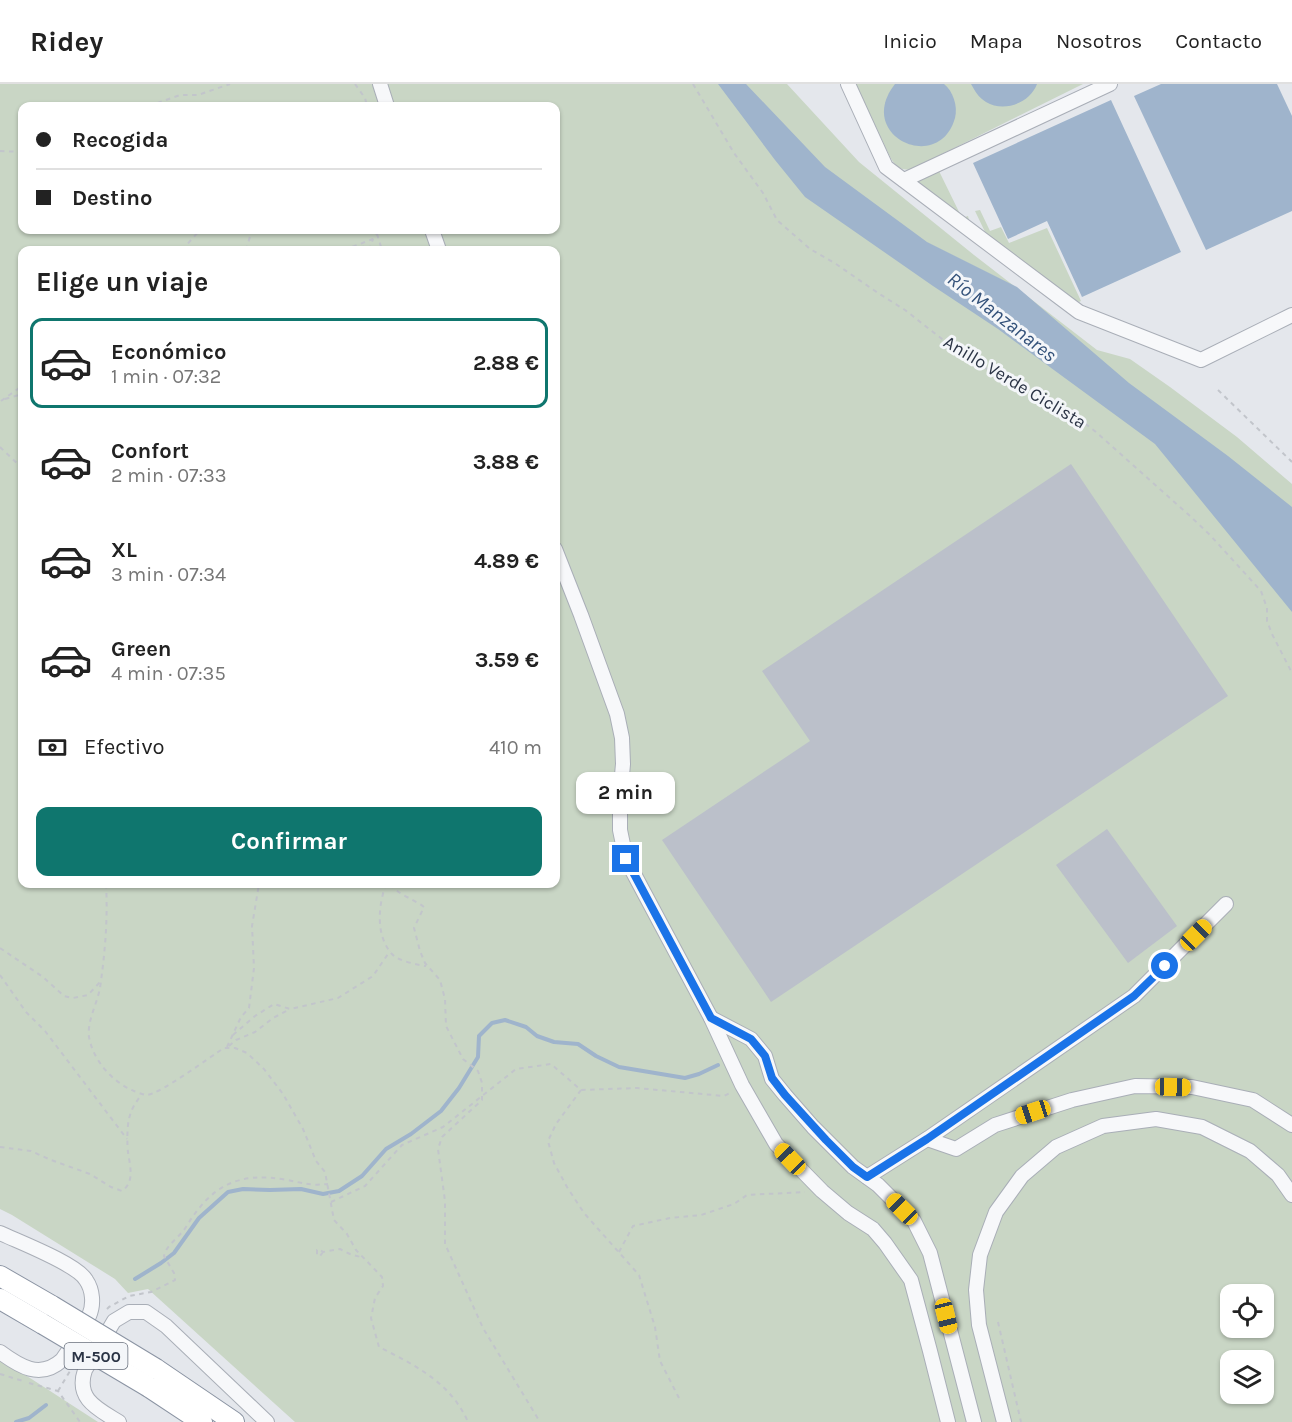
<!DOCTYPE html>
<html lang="es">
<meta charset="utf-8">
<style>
:root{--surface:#fff;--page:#f2f2f2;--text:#222;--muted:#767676;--line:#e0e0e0;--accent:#0f766e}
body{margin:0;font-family:Karla,sans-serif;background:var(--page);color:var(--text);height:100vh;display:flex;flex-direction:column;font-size:22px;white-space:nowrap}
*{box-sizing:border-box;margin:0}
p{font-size:20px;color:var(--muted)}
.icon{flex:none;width:33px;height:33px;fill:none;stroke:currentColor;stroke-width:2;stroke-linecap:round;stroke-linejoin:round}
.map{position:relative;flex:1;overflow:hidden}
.details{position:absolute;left:18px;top:162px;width:542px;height:642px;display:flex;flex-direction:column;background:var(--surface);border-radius:12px;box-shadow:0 2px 4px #0004}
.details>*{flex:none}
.guide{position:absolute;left:18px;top:18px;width:542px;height:132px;border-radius:12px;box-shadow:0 2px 4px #0004;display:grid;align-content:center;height:132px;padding:0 18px;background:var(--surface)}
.fabs{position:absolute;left:1220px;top:1200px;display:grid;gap:12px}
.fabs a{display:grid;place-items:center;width:54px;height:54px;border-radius:12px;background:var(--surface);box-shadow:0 2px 4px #0004;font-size:30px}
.end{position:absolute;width:27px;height:27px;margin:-14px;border:8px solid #1a73e8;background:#fff;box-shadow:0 0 0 3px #fff}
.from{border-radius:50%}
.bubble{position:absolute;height:42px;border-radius:12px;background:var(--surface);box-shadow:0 2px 4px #0004;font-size:20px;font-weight:700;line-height:42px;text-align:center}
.car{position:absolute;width:18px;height:36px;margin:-18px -9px;border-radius:8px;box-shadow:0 0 4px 2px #0007;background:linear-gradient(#f5c518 24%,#345 0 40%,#f5c518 0 76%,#345 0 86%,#f5c518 0)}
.guide b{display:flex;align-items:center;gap:21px;height:57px;font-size:22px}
.guide b+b{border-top:2px solid var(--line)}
.guide i{width:15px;height:15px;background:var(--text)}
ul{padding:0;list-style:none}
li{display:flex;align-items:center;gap:18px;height:90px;margin:0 12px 9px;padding:0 6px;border:3px solid transparent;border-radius:12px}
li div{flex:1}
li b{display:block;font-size:22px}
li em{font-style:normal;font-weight:700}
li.active{border-color:var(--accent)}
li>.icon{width:54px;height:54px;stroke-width:1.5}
h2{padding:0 18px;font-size:27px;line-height:72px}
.pay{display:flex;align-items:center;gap:15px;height:66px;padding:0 18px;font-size:22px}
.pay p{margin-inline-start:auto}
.primary-button{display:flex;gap:12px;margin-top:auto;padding:12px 18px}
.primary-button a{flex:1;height:69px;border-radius:12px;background:var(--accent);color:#fff;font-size:24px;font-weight:700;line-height:69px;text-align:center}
header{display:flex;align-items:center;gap:36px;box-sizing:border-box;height:84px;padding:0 30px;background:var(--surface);border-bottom:2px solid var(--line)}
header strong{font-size:28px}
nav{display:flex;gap:33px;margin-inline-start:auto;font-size:21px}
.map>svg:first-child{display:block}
.green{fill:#c9d6c5;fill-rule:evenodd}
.water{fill:#9fb4cc}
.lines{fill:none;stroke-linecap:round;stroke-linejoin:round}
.stream{stroke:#9fb4cc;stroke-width:4}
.building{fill:#bbc0ca}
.minor-casing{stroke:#a9aeb7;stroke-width:16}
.highway-casing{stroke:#8b94a3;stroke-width:22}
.path{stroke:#c2c5cb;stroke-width:2;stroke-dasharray:4.5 4.5;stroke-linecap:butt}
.minor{stroke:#f7f8fa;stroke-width:14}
.highway{stroke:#fff;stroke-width:20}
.highway-bridge-casing{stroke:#8b94a3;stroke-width:22;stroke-linecap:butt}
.highway-bridge{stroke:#fff;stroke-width:20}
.route{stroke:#1a73e8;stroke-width:8}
.labels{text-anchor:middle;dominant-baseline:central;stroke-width:6;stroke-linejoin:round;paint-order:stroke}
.shield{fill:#f4f6f9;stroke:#676e7b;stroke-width:1.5}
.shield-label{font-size:16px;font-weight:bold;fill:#2b3445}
.street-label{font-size:18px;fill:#2b3445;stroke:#f4f6f9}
.water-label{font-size:20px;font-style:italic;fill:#34527a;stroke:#f4f6f9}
</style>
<header>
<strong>Ridey</strong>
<nav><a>Inicio</a><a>Mapa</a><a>Nosotros</a><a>Contacto</a></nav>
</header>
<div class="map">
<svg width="1292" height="1338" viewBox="0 0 1292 1338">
<rect width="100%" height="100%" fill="#e4e7ec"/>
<g class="green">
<path d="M0 0H787L859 78 974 171 1097 266 1130 275 1170 303 1237 353 1292 400V1338H295L148 1205 128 1209 115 1195 12 1131 0 1125ZM22 22H555V146H22ZM22 166H555V800H22ZM1230 1210H1263V1244H1230ZM1230 1276H1263V1310H1230Z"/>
<path d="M856 0H1083L910 86C898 85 896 83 890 73Z"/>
<polygon points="938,85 962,134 968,132 970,140 919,102 919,97 921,94"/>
<polygon points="980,126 990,147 1001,143 1009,159 1047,144 1081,217 1079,218 1068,212 986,150 975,127"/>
<polygon points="0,1277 30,1294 98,1338 0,1338"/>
</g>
<g class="water">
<polygon points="718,0 746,0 825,83 927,158 1017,203 1129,299 1228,372 1292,423 1292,528 1155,360 998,245 933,202 805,113 775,76"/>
<path d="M895 0H944C953 7 958 22 955 34 939 91 854 52 895 0Z"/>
<path d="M971 0H1037C1030 19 1004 29 986 18 978 13 975 7 971 0Z"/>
<polygon points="1161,0 1277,0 1292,32 1292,127 1206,166 1134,12"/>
<polygon points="1111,16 1181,168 1082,213 1047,137 1008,155 973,79"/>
</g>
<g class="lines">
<g class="stream">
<polyline points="135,1195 161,1179 174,1169 199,1134 228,1108 243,1105 270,1106 301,1105 323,1110 339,1107 362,1092 386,1065 411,1050 441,1027 459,1004 478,973 479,952 492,939 505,936 526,943 537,952 554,958 578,960 596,972 619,983 685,994 699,990 718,981"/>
<polyline points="16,1338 29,1334 46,1321"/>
</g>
</g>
<g class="building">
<polygon points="1071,380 1228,612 771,918 662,756 810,657 762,587"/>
<polygon points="1107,745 1177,842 1128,879 1056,781"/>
</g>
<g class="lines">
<defs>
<g id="minor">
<polyline points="380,0 387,22"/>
<polyline points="848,0 886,83 1079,228 1201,276 1292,231"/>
<polyline points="904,96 1110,0"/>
<polyline points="432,146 439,166"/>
<polyline points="555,465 581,531 617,630 622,654 623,680 620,713 620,746 626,775 711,934 742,1001 776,1060 822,1107 848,1129 873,1145 885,1159 911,1196 930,1267 948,1338"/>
<polyline points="711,934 751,955 765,972 772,995 785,1011 813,1043 853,1083 878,1101 914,1137 930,1169 974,1338"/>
<polyline points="927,1055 956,1065 995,1041 1072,1016 1135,1002 1192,1003 1253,1016 1292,1041"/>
<polyline points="867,1093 927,1055 1134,912 1226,820"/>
<path d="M0 1149C19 1158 77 1180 86 1196 93 1206 94 1221 89 1232 84 1245 70 1264 62 1276 40 1296 19 1282 0 1268"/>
<path d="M119 1338C98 1325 75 1315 85 1286L114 1237 129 1228H146L166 1242 267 1338"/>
<polyline points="1004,1338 979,1241 976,1206 980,1171 996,1128 1022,1092 1056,1063 1103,1042 1156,1035 1202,1043 1250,1067 1278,1091 1292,1111"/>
</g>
<g id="highway">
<polyline points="0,1192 52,1222"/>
<polyline points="0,1215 43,1240"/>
<polyline points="156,1285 234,1338"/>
<polyline points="149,1303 202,1338"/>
</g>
</defs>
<use href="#minor" class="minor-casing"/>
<use href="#highway" class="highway-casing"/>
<g class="path">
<polyline points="355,0 365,14 367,22"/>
<polyline points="693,0 734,69 763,109 777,136 810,165 836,180 878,209 905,226 956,266 1000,293 1029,306 1073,330 1096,348 1189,431 1210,451 1261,507 1267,524 1267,537 1272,550 1292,589"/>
<polyline points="149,22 180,11 198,11 230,0"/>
<polyline points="0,67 22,68"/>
<polyline points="377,150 382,166"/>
<polyline points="182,166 200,146"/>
<polyline points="246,166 252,146"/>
<polyline points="344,166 373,155 380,146"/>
<polyline points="362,166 365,159"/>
<polyline points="369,166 373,155"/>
<polyline points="1218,306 1292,378"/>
<polyline points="5,315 22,310"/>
<polyline points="1,317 22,302"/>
<polyline points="0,363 22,384"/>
<path d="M106 800C108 835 105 869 100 904 97 920 87 937 89 953 93 976 112 998 134 1007 137 1008 143 1011 147 1011 160 1010 210 973 224 964H235L247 969 264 985 283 1010 303 1045 316 1077 325 1088 334 1136 347 1150 356 1166 382 1193 383 1202 375 1214 371 1234 379 1263C415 1281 451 1299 468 1338"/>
<path d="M386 800C378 822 375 854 394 872 400 877 418 881 426 882"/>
<path d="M391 800C396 810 414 815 424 823L414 844 420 867 425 879 440 896 445 915 446 942 463 975 478 987 482 999V1016L442 1053 438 1065 445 1117V1160L483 1244 540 1338"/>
<polyline points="0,864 43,893 64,912 73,914 88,911 100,898"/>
<polyline points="0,891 26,928 45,947 127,1055"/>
<polyline points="233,951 255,932 274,920 290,925 338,914 373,892 390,867"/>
<polyline points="229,962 236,956 255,948 273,934 290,925"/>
<polyline points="227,963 241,933 249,924 254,884 252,842 259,800"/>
<polyline points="581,1006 556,1040 548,1057 554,1079 567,1103 584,1129 639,1191 655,1243 660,1277 679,1314"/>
<path d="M0 1063 31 1067 51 1076 90 1090 111 1103 122 1107C135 1098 130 1082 128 1068 127 1060 127 1043 129 1035 131 1025 136 1018 142 1010"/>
<polyline points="331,1118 365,1102 402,1061 443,1043 516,985 551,980 581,1006 637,1004 724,1012 732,1008"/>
<polyline points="323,1168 320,1172 317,1171 317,1166 319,1165 323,1168 340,1165 350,1170 364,1174"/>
<polyline points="619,1168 633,1142 670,1134 701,1131 734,1120 747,1111 805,1108"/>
<path d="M107 1225 109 1223 129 1212 151 1208 175 1196 174 1189 164 1172C166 1161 179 1154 186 1143 211 1102 237 1087 287 1096 304 1099 309 1102 328 1100"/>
<polyline points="998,1238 1021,1338"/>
<polyline points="0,1290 23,1297"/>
<polyline points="29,1299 58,1307 80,1338"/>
<polyline points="58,1307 70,1287"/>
</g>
<use href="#minor" class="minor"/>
<use href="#highway" class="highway"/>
<defs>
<g id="highway-bridge">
<polyline points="52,1222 156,1285"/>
<polyline points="43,1240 149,1303"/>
</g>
</defs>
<use href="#highway-bridge" class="highway-bridge-casing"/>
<use href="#highway-bridge" class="highway-bridge"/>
</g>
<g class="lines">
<polyline class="route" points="626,775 711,934 751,955 765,972 772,994 785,1011 826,1056 853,1083 867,1093 927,1055 1134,912 1165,882"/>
</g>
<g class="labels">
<rect class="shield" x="64.5" y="1259" width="63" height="26" rx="4.5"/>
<g class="shield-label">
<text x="96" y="1272">M-500</text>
</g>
<g class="street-label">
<text transform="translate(1015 298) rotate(31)">Anillo Verde Ciclista</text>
</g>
<g class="water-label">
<text transform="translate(1002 233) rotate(38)">Río Manzanares</text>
</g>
</g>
</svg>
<div class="fabs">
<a><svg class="icon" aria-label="locate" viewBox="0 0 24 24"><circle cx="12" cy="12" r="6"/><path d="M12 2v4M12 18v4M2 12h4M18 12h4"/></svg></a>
<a><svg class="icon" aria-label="layers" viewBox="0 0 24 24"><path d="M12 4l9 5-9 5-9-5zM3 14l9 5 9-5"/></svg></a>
</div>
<i class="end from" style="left:1165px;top:882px"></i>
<i class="end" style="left:626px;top:775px"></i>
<div class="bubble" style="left:576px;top:688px;width:99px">2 min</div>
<i class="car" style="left:1196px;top:851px;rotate:45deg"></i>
<i class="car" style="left:1173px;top:1003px;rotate:91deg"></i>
<i class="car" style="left:1033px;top:1028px;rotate:252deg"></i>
<i class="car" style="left:790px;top:1075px;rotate:316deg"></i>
<i class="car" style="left:902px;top:1125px;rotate:315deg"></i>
<i class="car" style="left:946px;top:1232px;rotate:166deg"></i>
<div class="guide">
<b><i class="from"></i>Recogida</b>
<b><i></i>Destino</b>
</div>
<section class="details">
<h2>Elige un viaje</h2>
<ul>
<li class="active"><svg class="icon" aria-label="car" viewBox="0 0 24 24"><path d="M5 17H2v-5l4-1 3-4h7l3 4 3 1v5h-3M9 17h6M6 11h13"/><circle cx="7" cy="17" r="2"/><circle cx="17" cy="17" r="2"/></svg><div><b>Económico</b><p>1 min · 07:32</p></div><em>2.88 €</em></li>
<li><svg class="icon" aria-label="car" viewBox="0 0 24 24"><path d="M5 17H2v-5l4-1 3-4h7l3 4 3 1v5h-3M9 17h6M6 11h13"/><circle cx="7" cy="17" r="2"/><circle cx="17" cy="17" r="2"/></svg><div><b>Confort</b><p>2 min · 07:33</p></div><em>3.88 €</em></li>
<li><svg class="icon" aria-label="car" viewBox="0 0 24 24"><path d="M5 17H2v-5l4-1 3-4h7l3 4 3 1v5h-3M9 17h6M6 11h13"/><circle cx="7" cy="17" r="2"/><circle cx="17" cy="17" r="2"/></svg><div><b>XL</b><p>3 min · 07:34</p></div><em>4.89 €</em></li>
<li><svg class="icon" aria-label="car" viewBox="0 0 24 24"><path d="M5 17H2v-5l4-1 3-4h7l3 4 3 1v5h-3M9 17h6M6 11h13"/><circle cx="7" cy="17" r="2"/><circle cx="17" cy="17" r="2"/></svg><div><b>Green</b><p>4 min · 07:35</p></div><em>3.59 €</em></li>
</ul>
<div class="pay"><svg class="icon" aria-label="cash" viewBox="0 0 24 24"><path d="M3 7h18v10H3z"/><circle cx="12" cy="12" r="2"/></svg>Efectivo<p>410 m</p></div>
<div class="primary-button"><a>Confirmar</a></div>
</section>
</div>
